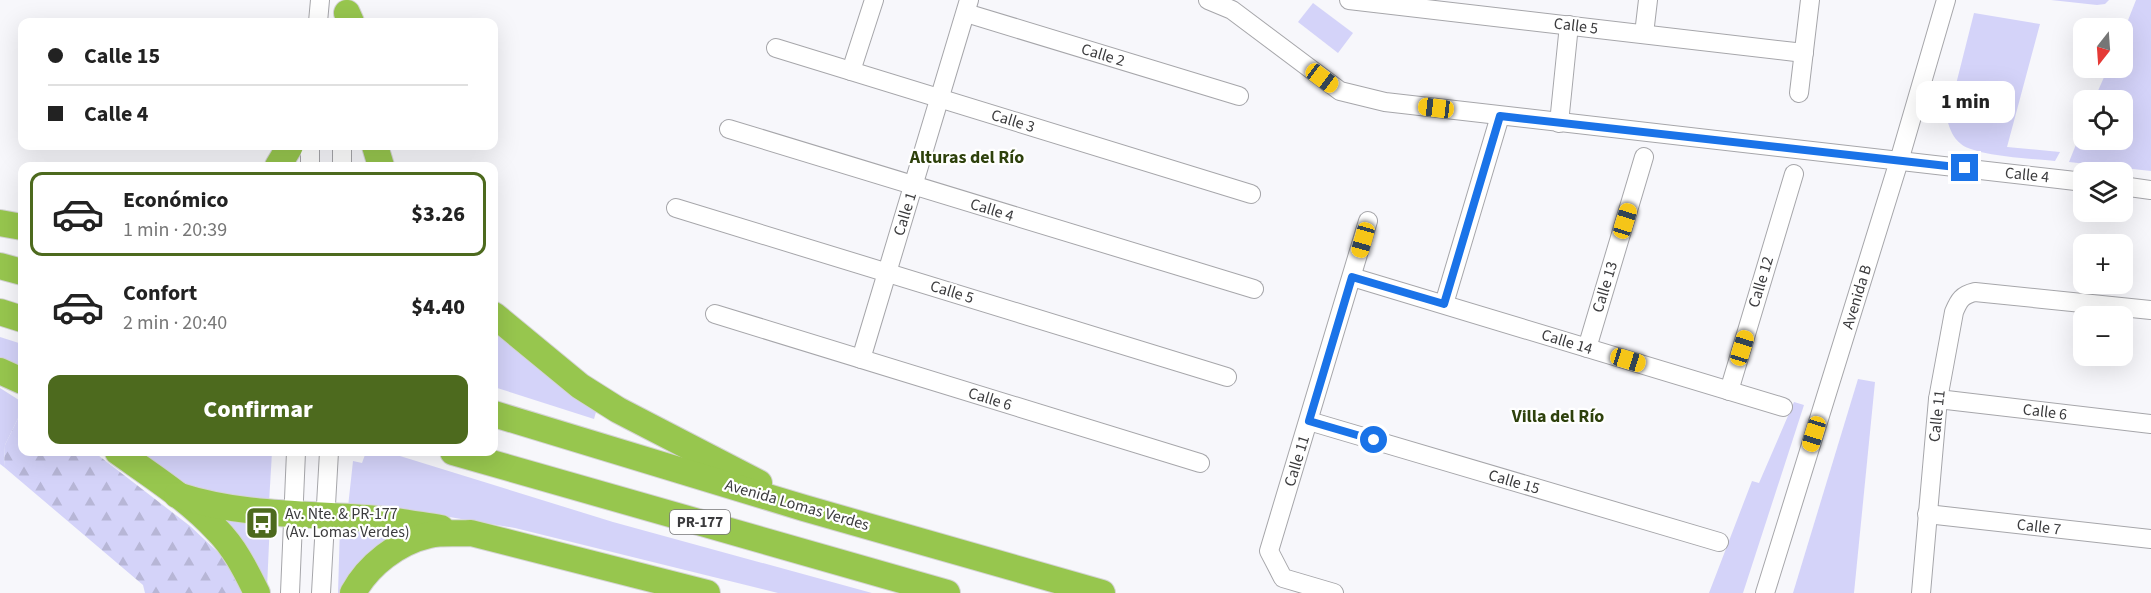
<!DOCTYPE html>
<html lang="es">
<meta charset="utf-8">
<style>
:root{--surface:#fff;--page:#f2f2f2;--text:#222;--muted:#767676;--line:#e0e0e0;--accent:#4d6a1e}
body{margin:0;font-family:"Source Sans 3",sans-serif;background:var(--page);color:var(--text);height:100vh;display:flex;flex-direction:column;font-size:22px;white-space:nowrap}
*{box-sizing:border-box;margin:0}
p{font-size:20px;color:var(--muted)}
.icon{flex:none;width:33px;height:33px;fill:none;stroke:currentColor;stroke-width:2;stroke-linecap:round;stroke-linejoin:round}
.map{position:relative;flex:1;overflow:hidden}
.drawer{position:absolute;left:18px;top:162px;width:480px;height:294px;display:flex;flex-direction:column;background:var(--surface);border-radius:12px;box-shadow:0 6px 24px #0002}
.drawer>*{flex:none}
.guide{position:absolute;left:18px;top:18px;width:480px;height:132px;border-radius:12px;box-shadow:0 6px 24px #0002;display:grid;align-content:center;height:132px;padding:0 30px;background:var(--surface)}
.needle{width:39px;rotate:197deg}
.tools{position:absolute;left:2073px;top:18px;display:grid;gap:12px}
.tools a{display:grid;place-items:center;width:60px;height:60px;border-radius:12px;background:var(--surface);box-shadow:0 6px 24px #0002;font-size:30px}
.end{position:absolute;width:27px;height:27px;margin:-14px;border:8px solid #1a73e8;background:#fff;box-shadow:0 0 0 3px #fff}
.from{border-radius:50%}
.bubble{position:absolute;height:42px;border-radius:12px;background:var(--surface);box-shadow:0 6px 24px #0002;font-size:20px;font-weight:800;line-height:42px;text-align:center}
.car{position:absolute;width:18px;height:36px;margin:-18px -9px;border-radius:8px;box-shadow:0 0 4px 2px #0007;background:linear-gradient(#f5c518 24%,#345 0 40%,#f5c518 0 76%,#345 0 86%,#f5c518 0)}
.guide b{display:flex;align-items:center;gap:21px;height:57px;font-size:22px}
.guide b+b{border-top:2px solid var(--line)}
.guide i{width:15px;height:15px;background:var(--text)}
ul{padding:10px 0 0;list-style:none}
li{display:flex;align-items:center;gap:18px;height:84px;margin:0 12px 9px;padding:0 18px;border:3px solid transparent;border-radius:12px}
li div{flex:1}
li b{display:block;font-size:22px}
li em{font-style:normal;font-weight:800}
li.on{border-color:var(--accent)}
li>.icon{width:54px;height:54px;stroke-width:1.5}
.button{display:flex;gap:12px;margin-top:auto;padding:12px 30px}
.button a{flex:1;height:69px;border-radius:12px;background:var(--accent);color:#fff;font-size:24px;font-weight:800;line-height:69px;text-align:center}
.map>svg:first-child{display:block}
.grass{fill:#d4d3f9}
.forest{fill:url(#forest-firs)}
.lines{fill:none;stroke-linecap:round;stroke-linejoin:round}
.minor-casing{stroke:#a6a6aa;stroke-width:20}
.highway-casing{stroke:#d4d4d4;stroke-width:28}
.minor{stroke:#fff;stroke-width:18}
.highway{stroke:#97c64e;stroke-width:26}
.route{stroke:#1a73e8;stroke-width:8}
.labels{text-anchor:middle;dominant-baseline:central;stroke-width:4.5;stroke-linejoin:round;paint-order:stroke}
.shield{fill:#fff;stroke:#767677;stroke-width:1.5}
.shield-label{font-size:15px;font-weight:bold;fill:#3b3b3d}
.street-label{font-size:16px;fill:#3b3b3d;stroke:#fff}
.poi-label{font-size:16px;fill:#3b3b3d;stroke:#fff;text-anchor:start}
.neighbourhood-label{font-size:18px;font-weight:bold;fill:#2e410c;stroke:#fff}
</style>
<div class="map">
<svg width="2151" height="593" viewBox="0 0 2151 593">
<defs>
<pattern id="forest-firs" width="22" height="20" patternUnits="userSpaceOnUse" patternTransform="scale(1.5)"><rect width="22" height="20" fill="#d4d3f9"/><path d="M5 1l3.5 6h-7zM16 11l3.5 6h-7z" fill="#b7b6d6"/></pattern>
</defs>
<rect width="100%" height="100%" fill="#f7f7fb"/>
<g class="grass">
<polygon points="2051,0 2109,0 2105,4 2097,5"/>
<polygon points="2136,0 2151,0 2151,171 2069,162 2083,127 2084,140 2122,140 2122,100 2094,100 2108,68 2122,68 2123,33"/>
<polygon points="1313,3 1353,33 1338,53 1298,22"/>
<path d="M1974 13 2040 24 2007 147 2060 152 2055 161C2035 159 1975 156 1961 144 1953 138 1950 129 1947 120Z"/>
<polygon points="494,331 596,412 594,419 494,387"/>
<polygon points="0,337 22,344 22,369 0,358"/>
<polygon points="1858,379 1875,382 1854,593 1793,593"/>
<polygon points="0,388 22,402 22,410 5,445 4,467 0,464"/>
<polygon points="1794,402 1804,405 1743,593 1709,593 1752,481 1759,483"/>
<polygon points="138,452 272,452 269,503 207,496 184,483"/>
<polygon points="366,452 387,452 613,522 872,593 778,593 515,528 414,511 348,507 353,461 362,463"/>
<polygon points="217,515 270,521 267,588"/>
<polygon points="340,526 415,529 343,593 338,593"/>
</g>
<polygon class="forest" points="22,410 22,452 94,452 190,526 221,555 233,574 242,593 145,593 143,585 4,467 5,445"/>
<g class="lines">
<defs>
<g id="minor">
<polyline points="1208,0 1232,10 1340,91 1385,102 2084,182"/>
<polyline points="1349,0 1804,53"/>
<polyline points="966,13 1239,96"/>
<polyline points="318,22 320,0"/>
<polyline points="1644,34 1648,0"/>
<polyline points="776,48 1251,194"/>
<polyline points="851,71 874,0"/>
<polyline points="1799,93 1810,0"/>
<polyline points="1559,123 1569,25"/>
<polyline points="729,129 1254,289"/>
<polyline points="310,166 310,146"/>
<polyline points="342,166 342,146"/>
<polyline points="2122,186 2151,190"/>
<polyline points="676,208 1227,377"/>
<polyline points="1352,277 1783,407"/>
<polyline points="1444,304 1500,116"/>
<polyline points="715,314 1200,463"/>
<polyline points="1587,348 1644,157"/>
<polyline points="861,359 969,0"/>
<polyline points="1729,391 1794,174"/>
<polyline points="1938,399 2151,424"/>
<polyline points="1309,421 1719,542"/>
<polyline points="1927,514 2151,539"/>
<polyline points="290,593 296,452"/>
<polyline points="321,593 329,452"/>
<polyline points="1334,593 1283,578 1269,551 1368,221"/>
<polyline points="1765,593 1899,161 1946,0"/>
<path d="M1921 593 1938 399 1954 312C1959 300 1962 295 1975 292L2151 310"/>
</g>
<g id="highway">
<polyline points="347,13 351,22"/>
<polyline points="375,146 381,166"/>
<polyline points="278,166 290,146"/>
<polyline points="0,223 22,227"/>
<polyline points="0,266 22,272"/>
<polyline points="0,312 22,319"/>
<polyline points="494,315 580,386 618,410 759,483"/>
<polyline points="0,371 22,381"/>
<polyline points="494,414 804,508 1102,593"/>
<path d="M118 452C152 476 188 499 217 530 235 548 246 571 257 593"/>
<polyline points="453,452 947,593"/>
<path d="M177 495C245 517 308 513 377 519 399 521 420 525 441 528"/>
<path d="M353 593C368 565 398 542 429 535 442 532 457 534 471 533L707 593"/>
</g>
</defs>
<use href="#minor" class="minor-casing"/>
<use href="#highway" class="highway-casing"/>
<use href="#minor" class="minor"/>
<use href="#highway" class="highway"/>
</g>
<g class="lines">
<polyline class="route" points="1374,440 1309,421 1352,277 1444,304 1500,116 1965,168"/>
</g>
<defs>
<symbol id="bus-square" viewBox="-11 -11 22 22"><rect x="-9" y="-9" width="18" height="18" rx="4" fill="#4d6a1e" stroke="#fff"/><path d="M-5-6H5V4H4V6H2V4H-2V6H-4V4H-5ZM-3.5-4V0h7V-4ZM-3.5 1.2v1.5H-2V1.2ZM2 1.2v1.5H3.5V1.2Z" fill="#fff"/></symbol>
</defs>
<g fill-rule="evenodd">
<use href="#bus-square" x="243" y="504" width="38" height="38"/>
</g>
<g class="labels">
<rect class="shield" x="670" y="510" width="60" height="24" rx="4.5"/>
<g class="shield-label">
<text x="700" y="522">PR-177</text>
</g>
<g class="street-label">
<text transform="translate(1576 26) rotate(7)">Calle 5</text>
<text transform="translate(1103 55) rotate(17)">Calle 2</text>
<text transform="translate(1013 121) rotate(17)">Calle 3</text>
<text transform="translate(2027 175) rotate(6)">Calle 4</text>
<text transform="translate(992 210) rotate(17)">Calle 4</text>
<text transform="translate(905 214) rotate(-73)">Calle 1</text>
<text transform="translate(1761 282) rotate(-73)">Calle 12</text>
<text transform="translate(1605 287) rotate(-73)">Calle 13</text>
<text transform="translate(952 292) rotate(17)">Calle 5</text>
<text transform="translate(1857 297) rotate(-73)">Avenida B</text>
<text transform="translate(1567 342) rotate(17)">Calle 14</text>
<text transform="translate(990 399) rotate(17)">Calle 6</text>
<text transform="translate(2045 412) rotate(7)">Calle 6</text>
<text transform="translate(1937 416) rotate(-84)">Calle 11</text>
<text transform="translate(1297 461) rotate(-73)">Calle 11</text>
<text transform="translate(1514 482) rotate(16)">Calle 15</text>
<text transform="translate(797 505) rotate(16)">Avenida Lomas Verdes</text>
<text transform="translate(2039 527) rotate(7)">Calle 7</text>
</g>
<g class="poi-label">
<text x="285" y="514">Av. Nte. &amp; PR-177<tspan x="285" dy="18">(Av. Lomas Verdes)</tspan></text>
</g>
<g class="neighbourhood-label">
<text x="967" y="157">Alturas del Río</text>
<text x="1558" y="416">Villa del Río</text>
</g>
</g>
</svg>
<div class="tools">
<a><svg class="needle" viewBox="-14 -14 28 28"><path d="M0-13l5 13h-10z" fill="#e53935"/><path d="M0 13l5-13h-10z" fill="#767676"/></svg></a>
<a><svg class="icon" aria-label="locate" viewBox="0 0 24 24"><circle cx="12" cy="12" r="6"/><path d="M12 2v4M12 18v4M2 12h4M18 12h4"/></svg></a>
<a><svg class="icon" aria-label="layers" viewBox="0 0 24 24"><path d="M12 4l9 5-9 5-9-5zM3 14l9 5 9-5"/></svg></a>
<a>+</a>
<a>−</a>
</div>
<i class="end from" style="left:1374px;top:440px"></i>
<i class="end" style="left:1965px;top:168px"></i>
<div class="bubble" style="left:1916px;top:81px;width:99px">1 min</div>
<i class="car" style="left:1322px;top:78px;rotate:127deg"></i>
<i class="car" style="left:1436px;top:108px;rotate:277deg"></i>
<i class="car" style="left:1625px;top:221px;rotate:17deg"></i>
<i class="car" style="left:1363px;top:240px;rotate:196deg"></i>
<i class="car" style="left:1742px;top:348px;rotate:17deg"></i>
<i class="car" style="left:1628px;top:360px;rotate:107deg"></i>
<i class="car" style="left:1814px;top:434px;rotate:197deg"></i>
<div class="guide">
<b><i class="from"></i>Calle 15</b>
<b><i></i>Calle 4</b>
</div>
<section class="drawer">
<ul>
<li class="on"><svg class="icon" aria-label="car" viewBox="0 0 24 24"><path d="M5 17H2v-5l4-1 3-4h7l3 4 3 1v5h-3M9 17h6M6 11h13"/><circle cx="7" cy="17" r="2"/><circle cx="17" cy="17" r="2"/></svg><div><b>Económico</b><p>1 min · 20:39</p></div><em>$3.26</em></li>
<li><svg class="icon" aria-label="car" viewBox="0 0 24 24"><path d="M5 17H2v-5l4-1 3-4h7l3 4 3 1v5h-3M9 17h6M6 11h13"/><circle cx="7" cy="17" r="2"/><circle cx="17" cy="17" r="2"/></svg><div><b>Confort</b><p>2 min · 20:40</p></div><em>$4.40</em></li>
</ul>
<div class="button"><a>Confirmar</a></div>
</section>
</div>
